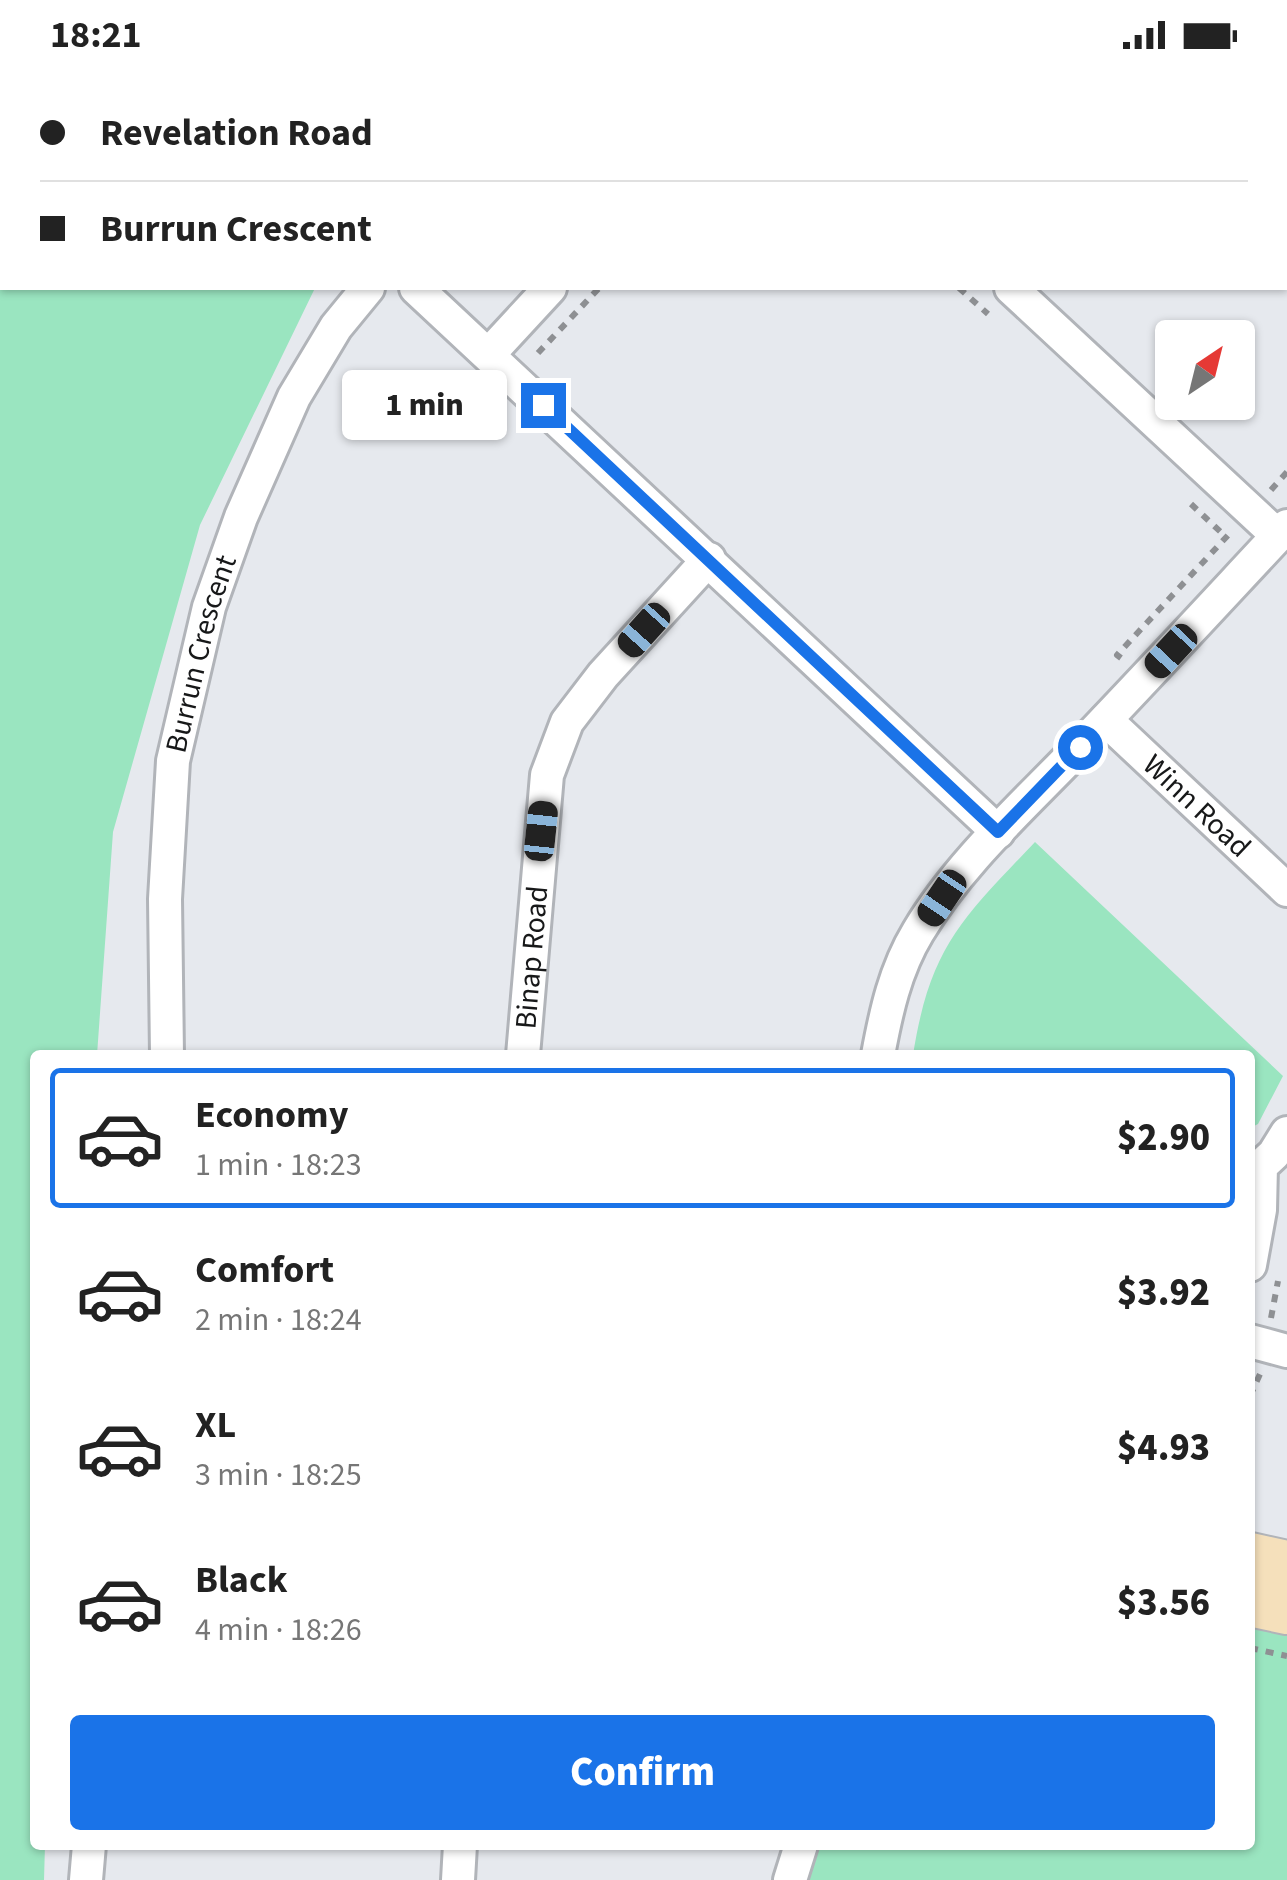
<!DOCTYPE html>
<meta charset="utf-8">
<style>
:root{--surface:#fff;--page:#f6f6f6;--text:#222;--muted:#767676;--line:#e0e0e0;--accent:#1a73e8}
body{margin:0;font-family:"Source Sans 3",sans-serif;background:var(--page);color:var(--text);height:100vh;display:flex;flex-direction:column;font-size:38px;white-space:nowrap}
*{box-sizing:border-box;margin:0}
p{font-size:32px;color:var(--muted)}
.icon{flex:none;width:55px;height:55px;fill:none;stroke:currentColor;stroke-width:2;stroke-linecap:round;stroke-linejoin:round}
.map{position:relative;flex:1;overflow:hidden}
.drawer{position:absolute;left:30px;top:980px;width:1225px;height:800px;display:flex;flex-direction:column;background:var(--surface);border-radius:10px;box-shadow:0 2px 8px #0004}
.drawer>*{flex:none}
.top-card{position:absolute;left:0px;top:0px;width:1288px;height:220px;box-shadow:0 2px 8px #0004;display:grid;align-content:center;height:220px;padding:0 40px;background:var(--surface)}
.needle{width:65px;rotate:35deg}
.tools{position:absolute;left:1155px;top:250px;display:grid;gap:20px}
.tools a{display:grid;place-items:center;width:100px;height:100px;border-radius:10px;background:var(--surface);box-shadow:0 2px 8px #0004;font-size:50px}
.end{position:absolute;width:45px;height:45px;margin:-22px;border:12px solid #1a73e8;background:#fff;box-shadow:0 0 0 5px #fff}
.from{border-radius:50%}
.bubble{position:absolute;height:70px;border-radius:10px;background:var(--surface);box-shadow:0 2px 8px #0004;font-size:32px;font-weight:800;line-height:70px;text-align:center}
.car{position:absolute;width:30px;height:60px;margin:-30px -15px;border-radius:12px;box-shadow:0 0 8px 2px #0007;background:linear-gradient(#222 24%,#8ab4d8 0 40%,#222 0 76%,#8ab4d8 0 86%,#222 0)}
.top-card b{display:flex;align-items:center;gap:35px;height:95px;font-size:38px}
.top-card b+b{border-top:2px solid var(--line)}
.top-card i{width:25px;height:25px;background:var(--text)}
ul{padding:18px 0 0;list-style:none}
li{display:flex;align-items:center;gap:30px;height:140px;margin:0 20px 15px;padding:0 20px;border:5px solid transparent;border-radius:10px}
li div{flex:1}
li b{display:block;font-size:38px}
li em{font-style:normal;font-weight:800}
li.active{border-color:var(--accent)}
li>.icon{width:90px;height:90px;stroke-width:1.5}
.action{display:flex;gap:20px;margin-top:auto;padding:20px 40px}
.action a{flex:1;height:115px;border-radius:10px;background:var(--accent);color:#fff;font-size:40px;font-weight:800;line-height:115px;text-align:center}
.status{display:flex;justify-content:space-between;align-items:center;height:70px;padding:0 50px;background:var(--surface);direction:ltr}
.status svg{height:28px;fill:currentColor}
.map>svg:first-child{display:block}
.green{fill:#9ae5c0}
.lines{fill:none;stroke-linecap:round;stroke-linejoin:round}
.lane-casing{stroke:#b1b4b9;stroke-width:22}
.street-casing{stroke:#b1b4b9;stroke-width:38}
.secondary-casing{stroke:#b1b4b9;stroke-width:52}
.path{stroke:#8e9093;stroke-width:6;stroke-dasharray:8 8;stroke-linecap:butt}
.lane{stroke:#fff;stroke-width:18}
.street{stroke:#fff;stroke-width:32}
.secondary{stroke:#f5e0bb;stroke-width:48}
.route{stroke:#1a73e8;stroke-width:12}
.labels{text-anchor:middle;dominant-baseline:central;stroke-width:8;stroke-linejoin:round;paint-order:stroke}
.street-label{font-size:30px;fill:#171819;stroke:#f3f6fc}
</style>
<div class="status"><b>18:21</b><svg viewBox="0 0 49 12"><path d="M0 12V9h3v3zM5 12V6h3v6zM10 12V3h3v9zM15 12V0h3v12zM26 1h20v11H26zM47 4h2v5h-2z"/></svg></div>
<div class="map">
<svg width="1287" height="1810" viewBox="0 0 1287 1810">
<rect width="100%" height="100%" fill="#e6e9ee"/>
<g class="green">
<polygon points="0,0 192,2 2,2 2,218 315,218 200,455 113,762 97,985 35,985 35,1775 45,1775 44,1810 0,1810"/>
<path d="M1035 772 1283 1006 1258 1054 1250 1058V985H913C930 877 962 849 1035 772Z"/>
<polygon points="1250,1532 1287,1540 1287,1810 790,1810 800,1775 1250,1775"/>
</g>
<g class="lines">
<defs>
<polyline id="lane" points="776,2 776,0"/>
<g id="street">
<polyline points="416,218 998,762"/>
<polyline points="1011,218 1278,466"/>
<polyline points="489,284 550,218"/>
<path id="s1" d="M1106 650 1287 820"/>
<path id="s2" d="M167 985 165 829 173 691 209 537 241 447 294 327 336 257 368 218"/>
<path id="s3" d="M523 985 547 705 567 652 603 605 709 489"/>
<path d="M878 985C886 942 895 900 918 862 958 795 1019 740 1073 684 1145 609 1216 532 1287 456"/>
<polyline points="1250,1195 1260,1140 1261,1096 1274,1084 1287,1063"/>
<polyline points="1250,1271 1287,1281"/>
<polyline points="86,1810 89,1775"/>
<polyline points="458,1810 460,1775"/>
<polyline points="790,1810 801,1775"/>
</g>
<g id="secondary">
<polyline points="424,0 447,0"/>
<polyline points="1250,1487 1287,1495"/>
<polyline points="1250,1532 1287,1540"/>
</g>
</defs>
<use href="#lane" class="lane-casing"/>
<use href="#street" class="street-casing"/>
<use href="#secondary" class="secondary-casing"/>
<g class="path">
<polyline points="369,0 371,2"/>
<polyline points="829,0 832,2"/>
<polyline points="494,2 497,0"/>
<polyline points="704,2 707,0"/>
<polyline points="959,218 988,244"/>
<polyline points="538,283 599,218"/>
<polyline points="1271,420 1287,402"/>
<polyline points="1191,434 1226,467"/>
<polyline points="1121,588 1117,585 1231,462"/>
<polyline points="1271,1248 1278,1211"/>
<polyline points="1250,1326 1260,1304"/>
<polyline points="1250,1578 1287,1586"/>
</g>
<use href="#lane" class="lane"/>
<use href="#street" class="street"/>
<use href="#secondary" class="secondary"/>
</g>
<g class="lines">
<polyline class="route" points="543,335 998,762 1080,677"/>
</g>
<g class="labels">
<g class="street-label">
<text stroke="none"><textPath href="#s2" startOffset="405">Burrun Crescent</textPath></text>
<text stroke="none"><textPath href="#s1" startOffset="125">Winn Road</textPath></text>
<text stroke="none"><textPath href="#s3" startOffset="98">Binap Road</textPath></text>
</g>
</g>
</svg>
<div class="tools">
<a><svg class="needle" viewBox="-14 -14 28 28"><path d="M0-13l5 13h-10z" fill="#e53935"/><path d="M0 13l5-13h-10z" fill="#767676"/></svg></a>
</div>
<i class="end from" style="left:1080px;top:677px"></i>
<i class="end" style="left:543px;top:335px"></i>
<div class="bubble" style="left:342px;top:300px;width:165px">1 min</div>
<i class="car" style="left:644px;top:560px;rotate:222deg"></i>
<i class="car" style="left:1171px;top:581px;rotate:223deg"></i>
<i class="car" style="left:541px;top:761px;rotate:6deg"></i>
<i class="car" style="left:942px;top:828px;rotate:214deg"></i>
<div class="top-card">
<b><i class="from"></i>Revelation Road</b>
<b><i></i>Burrun Crescent</b>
</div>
<section class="drawer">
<ul>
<li class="active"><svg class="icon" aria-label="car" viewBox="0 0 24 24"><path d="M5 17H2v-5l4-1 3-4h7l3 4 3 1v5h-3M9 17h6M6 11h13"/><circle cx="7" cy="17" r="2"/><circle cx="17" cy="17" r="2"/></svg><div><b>Economy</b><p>1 min · 18:23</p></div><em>$2.90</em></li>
<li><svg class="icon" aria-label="car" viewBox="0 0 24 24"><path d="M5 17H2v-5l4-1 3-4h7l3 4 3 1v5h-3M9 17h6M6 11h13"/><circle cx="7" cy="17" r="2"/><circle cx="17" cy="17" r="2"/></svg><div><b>Comfort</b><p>2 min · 18:24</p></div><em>$3.92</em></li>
<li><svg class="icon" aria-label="car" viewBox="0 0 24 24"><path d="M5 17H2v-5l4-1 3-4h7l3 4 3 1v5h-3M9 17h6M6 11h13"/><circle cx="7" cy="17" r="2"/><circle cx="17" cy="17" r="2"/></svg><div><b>XL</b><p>3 min · 18:25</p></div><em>$4.93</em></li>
<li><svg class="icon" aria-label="car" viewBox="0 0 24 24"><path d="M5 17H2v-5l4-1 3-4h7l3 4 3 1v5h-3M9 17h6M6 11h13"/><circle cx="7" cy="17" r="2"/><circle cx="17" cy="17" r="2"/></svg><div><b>Black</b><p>4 min · 18:26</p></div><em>$3.56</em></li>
</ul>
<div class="action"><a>Confirm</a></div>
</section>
</div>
